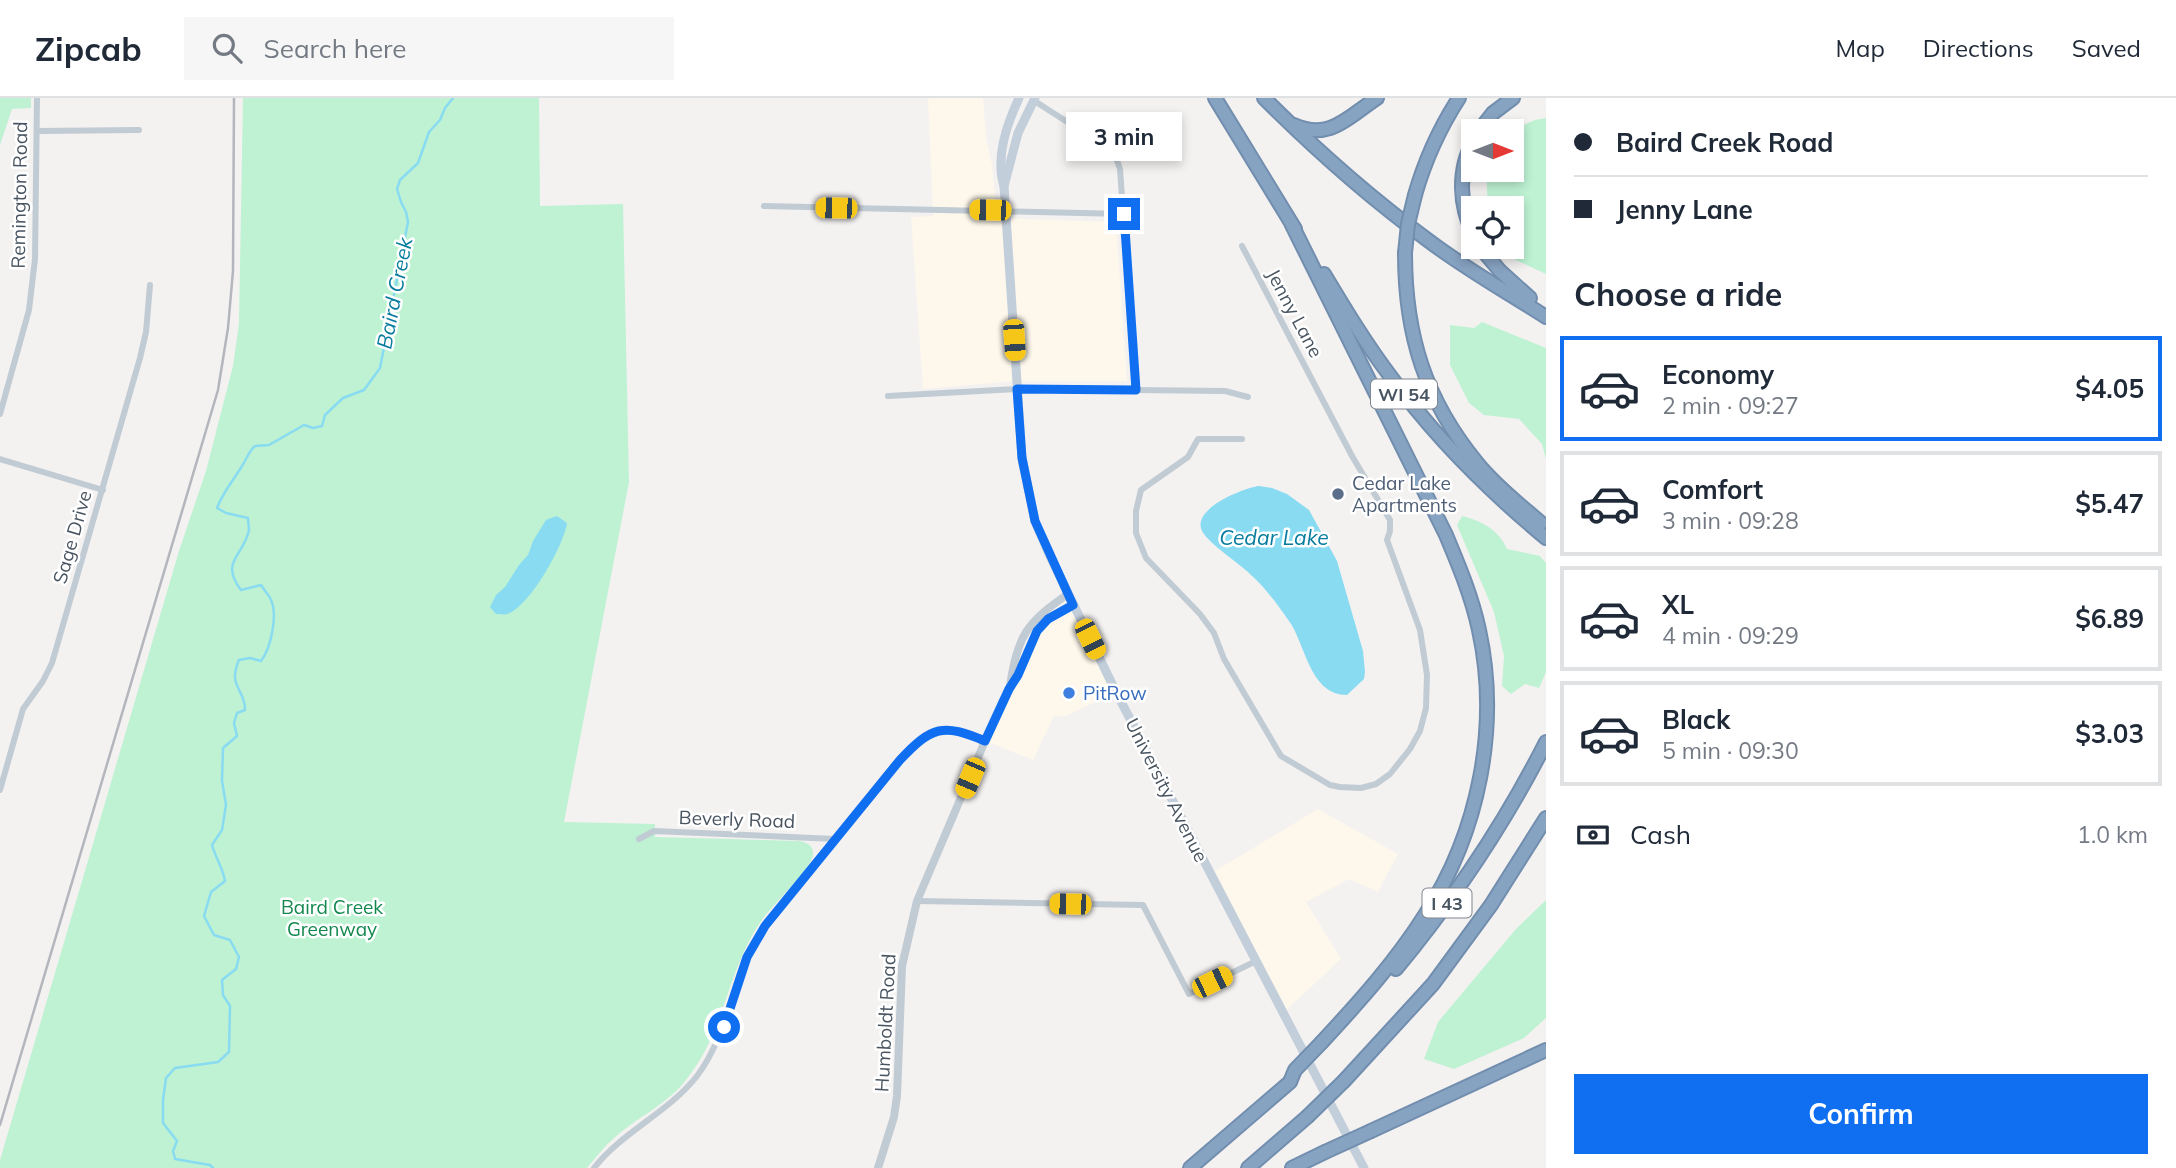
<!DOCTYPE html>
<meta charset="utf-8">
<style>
:root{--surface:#fff;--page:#f6f6f7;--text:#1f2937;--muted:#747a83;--line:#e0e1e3;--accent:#0f6ff0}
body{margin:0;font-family:Mulish,sans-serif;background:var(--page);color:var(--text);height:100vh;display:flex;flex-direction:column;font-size:26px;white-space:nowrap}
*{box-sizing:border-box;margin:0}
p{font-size:23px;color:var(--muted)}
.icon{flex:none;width:38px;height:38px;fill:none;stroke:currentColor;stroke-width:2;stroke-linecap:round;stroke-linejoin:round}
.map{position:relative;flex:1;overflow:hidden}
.side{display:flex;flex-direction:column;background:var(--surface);width:630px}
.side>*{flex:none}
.guide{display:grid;align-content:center;height:154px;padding:0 28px;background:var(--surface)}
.needle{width:46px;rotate:90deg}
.buttons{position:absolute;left:1461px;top:21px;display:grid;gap:14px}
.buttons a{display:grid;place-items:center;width:63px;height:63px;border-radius:0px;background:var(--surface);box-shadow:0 4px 10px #0003;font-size:35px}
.end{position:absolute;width:32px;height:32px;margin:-16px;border:9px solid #0f6ff0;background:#fff;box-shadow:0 0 0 4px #fff}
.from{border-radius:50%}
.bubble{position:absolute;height:49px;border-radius:0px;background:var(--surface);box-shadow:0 4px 10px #0003;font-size:23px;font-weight:700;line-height:49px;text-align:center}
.car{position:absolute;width:21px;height:42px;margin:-21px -10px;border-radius:9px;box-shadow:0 0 5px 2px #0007;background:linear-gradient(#f5c518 24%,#345 0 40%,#f5c518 0 76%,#345 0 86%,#f5c518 0)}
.guide b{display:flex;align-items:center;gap:24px;height:66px;font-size:26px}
.guide b+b{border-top:2px solid var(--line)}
.guide i{width:18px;height:18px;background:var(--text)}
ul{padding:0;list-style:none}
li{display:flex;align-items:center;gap:21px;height:105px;margin:0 14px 10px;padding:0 14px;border:4px solid var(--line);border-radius:0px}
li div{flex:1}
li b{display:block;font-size:26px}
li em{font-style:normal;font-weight:700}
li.current{border-color:var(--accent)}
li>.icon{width:63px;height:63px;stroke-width:1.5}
h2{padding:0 28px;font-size:32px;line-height:84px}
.pay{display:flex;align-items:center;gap:18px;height:77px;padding:0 28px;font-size:26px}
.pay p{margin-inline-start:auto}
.button{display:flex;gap:14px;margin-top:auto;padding:14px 28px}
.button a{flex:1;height:80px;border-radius:0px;background:var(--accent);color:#fff;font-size:28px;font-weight:700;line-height:80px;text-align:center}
header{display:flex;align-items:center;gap:42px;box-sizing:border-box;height:98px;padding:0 35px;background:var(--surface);border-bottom:2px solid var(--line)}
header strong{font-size:33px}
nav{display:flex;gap:38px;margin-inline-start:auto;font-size:24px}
.search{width:490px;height:63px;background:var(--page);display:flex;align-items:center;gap:18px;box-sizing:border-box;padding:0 24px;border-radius:0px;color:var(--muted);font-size:26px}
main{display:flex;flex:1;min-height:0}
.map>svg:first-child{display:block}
.commercial{fill:#fdf8eb}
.green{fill:#bef2d3}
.water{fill:#89dbf1}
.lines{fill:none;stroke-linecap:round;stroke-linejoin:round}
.stream{stroke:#89dbf1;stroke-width:2.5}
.motorway-casing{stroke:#728eae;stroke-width:16}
.minor{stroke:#c1cbd3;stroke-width:6}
.tertiary{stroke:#c1cbd3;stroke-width:8}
.secondary{stroke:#c3cedb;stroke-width:9}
.motorway{stroke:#87a3c2;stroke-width:12}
.rail{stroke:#b3b6bc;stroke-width:2.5}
.motorway-bridge-casing{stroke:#728eae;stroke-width:16;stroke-linecap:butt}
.motorway-bridge{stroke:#87a3c2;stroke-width:12}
.route{stroke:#0f6ff0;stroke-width:9}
.service-dot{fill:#5c6f8a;stroke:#fff;stroke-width:2.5}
.shop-dot{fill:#3f7fe0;stroke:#fff;stroke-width:2.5}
.labels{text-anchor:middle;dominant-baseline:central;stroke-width:5;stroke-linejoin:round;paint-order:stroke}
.shield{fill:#fff;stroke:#7f8790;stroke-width:2}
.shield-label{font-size:18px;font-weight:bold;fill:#485460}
.street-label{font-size:19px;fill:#485460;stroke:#fff}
.service-label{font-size:19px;fill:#4e5e75;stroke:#fff;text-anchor:start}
.shop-label{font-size:19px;fill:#366cbe;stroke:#fff;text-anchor:start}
.park-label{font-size:19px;fill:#12884e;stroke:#fff}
.water-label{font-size:21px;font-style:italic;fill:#067c9e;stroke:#fff}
</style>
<header>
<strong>Zipcab</strong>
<div class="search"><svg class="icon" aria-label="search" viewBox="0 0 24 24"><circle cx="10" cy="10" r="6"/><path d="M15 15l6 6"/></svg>Search here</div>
<nav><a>Map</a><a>Directions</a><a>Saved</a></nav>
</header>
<main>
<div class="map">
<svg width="1546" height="1070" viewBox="0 0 1546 1070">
<rect width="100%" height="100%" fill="#f4f1f1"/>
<g class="commercial">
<polygon points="928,0 983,0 986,39 992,67 997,120 1116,124 1127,283 1017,283 923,291 911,119 933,118"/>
<polygon points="1073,507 1116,594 1066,618 1054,618 1033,662 985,643 1037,533"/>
<polygon points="1318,711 1398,756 1378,794 1349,781 1306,804 1341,861 1283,915 1210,776"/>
</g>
<g class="green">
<polygon points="0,0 31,0 31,10 12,11 0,47"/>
<path d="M243 0H539L540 108 623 106 629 384 564 724 655 726V739L800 743C808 745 814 748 813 757 811 770 773 807 764 819 726 871 727 931 686 982 668 1005 642 1017 620 1035 607 1045 597 1058 587 1070H0V1062L179 453 206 373 233 268 239 225Z"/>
<polygon points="1546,20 1546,176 1505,157 1502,149 1512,149 1512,110 1488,110 1486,72 1512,72 1512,33 1510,33 1535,22"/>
<polygon points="1482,224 1546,250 1546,361 1542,346 1519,321 1484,317 1469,305 1450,267 1450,227 1474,230"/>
<path d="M1462 418C1482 423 1499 432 1507 451L1540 458 1546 465V574L1539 590 1525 586 1511 596 1502 588 1504 558 1494 514 1457 427Z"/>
<polygon points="1546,802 1546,920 1524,940 1454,971 1424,961 1438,924 1516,831"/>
</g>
<g class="water">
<path d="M1259 388 1272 390 1287 396 1309 412 1337 463 1363 553 1365 574 1364 581 1347 597C1311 597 1306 550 1291 526 1279 509 1266 490 1250 476 1239 465 1209 446 1202 433 1191 411 1243 390 1259 388Z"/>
<path d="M557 418 567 425C564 447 529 510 507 516 506 517 496 516 496 516L490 509 496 497 505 489 519 467 528 457 533 443 546 422Z"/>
</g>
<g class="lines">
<path class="stream" d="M213 1070 210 1067 175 1061 173 1053 177 1043 163 1025V1002L166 980 175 970 218 964 229 954 230 908 223 897 222 882 236 871 239 859 230 842 214 837 204 818 211 794 225 783C223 770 216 761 212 747L222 732 226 707 222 683 223 650 237 638 234 625 237 615 245 612C246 592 227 589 239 562L250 560 261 563C271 550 278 517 271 502 269 497 264 492 261 487L241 492C219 463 244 458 249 432 249 429 248 424 248 420L226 415 217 410C223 394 233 383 242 368 247 361 248 354 255 348L269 347 304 327 313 330 322 328 325 317 343 300 364 292 380 270 408 124 406 114 401 104 397 91 400 82 418 65 429 34 440 22 445 10 453 0"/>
<defs>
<g id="motorway">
<polyline points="1215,0 1295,131"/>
<path d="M1264 0C1316 52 1369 99 1429 143 1466 171 1507 194 1546 219"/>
<path d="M1294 27C1330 43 1348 19 1377 0"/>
<polyline points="1479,33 1493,15 1513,0"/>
<path d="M1474 42C1457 72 1459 107 1474 138"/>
<path d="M1415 97C1425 62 1439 31 1459 0"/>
<path d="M1292 127 1446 437C1459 468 1472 499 1479 532 1500 628 1479 734 1425 817 1396 863 1359 904 1322 944"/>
<polyline points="1480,149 1500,173 1530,200"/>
<path d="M1405 155C1405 237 1425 302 1478 366 1496 388 1519 406 1541 425"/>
<path d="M1324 176C1345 211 1366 246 1391 279 1435 339 1488 392 1546 440"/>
<path d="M1396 871C1454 801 1505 725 1546 644"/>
<polyline points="1344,983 1433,886 1491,807 1546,720"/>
<polyline points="1371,1033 1546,952"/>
<polyline points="1190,1070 1290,984"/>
<polyline points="1248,1070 1307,1019"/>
<polyline points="1292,1070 1325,1054"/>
</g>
</defs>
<use href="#motorway" class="motorway-casing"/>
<g class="minor">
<polyline points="1033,2 1114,54 1120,71 1136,292"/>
<polyline points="37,33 139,32"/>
<polyline points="764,108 1124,116"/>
<polyline points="888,298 1017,291 1136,292 1225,293 1248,299"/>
<polyline points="0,316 29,212 35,161 37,0"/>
<polyline points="1242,341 1198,341 1188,359 1141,392 1136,413 1136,435 1146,460 1200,516 1214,535 1224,561 1281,658 1330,687 1340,689 1361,690 1376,686 1390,676 1410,651 1420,633 1426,610 1427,577 1420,532 1387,442 1390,433 1390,422 1352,358 1242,148"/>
<polyline points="0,361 103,392"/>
<polyline points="0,692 23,611 43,583 52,565 140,260 146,234 150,187"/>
<polyline points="639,741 654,733 835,741"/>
<polyline points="917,803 1143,807 1189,896 1256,863"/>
<path d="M594 1070C623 1033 668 1015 697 978 721 946 727 911 740 875 747 858 756 843 765 828L899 661C932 629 943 625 985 643"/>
</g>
<g class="tertiary">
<path d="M1010 588C1017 538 1027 524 1068 496"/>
<polyline points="878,1070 894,1019 897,998 902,868 917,803 985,643 1009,592 1018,577 1037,533 1048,521 1073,507"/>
</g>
<g class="secondary">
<path d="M1019 0C1007 26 995 59 1004 88L1022 360 1035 423 1049 456 1116 594 1364 1070"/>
<polyline points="1004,88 1018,35 1035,0"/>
</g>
<use href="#motorway" class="motorway"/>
<polyline class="rail" points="0,1027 218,292 228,230 233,173 234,0"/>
<defs>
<g id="motorway-bridge">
<polyline points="1405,155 1408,126 1415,97"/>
<polyline points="1290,984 1295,972 1322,944"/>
<polyline points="1307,1019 1344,983"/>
<polyline points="1325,1054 1371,1033"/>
</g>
</defs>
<use href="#motorway-bridge" class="motorway-bridge-casing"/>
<use href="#motorway-bridge" class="motorway-bridge"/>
</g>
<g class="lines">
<path class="route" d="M724 929 747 859 765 828 900 662C932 628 943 625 985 643L1009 591 1018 577 1037 533 1048 521 1073 507 1035 423 1022 360 1017 291 1136 292 1124 116"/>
</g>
<circle class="service-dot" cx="1338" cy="396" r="7"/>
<circle class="shop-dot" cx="1069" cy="595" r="7"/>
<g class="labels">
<g class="shield">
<rect x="1371" y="281.5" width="66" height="29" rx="5"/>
<rect x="1422.5" y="790.5" width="49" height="29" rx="5"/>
</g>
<g class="shield-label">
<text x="1404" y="296">WI 54</text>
<text x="1447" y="805">I 43</text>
</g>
<g class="street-label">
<text transform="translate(19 97) rotate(-89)">Remington Road</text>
<text transform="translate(1295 215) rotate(62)">Jenny Lane</text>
<text transform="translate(72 439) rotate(-74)">Sage Drive</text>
<text transform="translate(1167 692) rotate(63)">University Avenue</text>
<text transform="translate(737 721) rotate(2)">Beverly Road</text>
<text transform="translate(885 925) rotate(-87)">Humboldt Road</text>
</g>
<g class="service-label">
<text x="1352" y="385">Cedar Lake<tspan x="1352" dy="22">Apartments</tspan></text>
</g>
<g class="shop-label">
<text x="1083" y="595">PitRow</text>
</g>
<g class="park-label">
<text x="332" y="809">Baird Creek<tspan x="332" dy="22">Greenway</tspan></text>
</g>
<g class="water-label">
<text transform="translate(394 195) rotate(-79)">Baird Creek</text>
<text x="1274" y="439">Cedar Lake</text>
</g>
</g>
</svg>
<div class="buttons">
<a><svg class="needle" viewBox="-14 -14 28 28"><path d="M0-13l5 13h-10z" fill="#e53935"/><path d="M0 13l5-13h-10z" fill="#747a83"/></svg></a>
<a><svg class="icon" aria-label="locate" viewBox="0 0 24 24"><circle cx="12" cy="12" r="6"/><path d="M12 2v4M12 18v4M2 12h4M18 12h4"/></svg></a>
</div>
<i class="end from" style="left:724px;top:929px"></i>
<i class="end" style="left:1124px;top:116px"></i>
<div class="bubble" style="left:1066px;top:14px;width:116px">3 min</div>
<i class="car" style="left:836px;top:110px;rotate:271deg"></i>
<i class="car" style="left:990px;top:112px;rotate:271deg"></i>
<i class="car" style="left:1014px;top:242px;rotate:176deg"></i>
<i class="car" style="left:1090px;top:541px;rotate:154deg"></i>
<i class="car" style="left:970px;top:680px;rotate:203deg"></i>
<i class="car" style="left:1070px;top:806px;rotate:271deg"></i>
<i class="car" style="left:1212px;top:884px;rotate:64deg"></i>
</div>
<section class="side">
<div class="guide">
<b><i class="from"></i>Baird Creek Road</b>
<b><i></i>Jenny Lane</b>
</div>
<h2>Choose a ride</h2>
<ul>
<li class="current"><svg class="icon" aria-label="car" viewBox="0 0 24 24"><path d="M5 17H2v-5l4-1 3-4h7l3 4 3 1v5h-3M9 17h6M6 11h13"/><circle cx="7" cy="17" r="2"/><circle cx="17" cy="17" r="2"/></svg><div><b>Economy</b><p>2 min · 09:27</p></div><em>$4.05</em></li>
<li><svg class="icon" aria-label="car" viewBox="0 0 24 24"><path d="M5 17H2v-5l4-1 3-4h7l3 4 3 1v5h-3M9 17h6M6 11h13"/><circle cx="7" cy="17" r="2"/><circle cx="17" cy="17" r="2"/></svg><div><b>Comfort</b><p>3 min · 09:28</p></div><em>$5.47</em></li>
<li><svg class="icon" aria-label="car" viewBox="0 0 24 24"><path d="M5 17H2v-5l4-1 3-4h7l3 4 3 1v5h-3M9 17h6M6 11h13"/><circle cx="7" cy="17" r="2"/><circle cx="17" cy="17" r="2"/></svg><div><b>XL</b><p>4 min · 09:29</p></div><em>$6.89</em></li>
<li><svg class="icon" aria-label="car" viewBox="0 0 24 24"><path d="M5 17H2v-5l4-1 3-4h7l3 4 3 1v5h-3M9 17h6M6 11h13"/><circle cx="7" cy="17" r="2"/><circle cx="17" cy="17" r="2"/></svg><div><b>Black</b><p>5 min · 09:30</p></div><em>$3.03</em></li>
</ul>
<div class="pay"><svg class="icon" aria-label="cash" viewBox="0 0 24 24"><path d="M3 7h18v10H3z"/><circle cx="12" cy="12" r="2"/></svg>Cash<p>1.0 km</p></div>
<div class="button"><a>Confirm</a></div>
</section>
</main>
